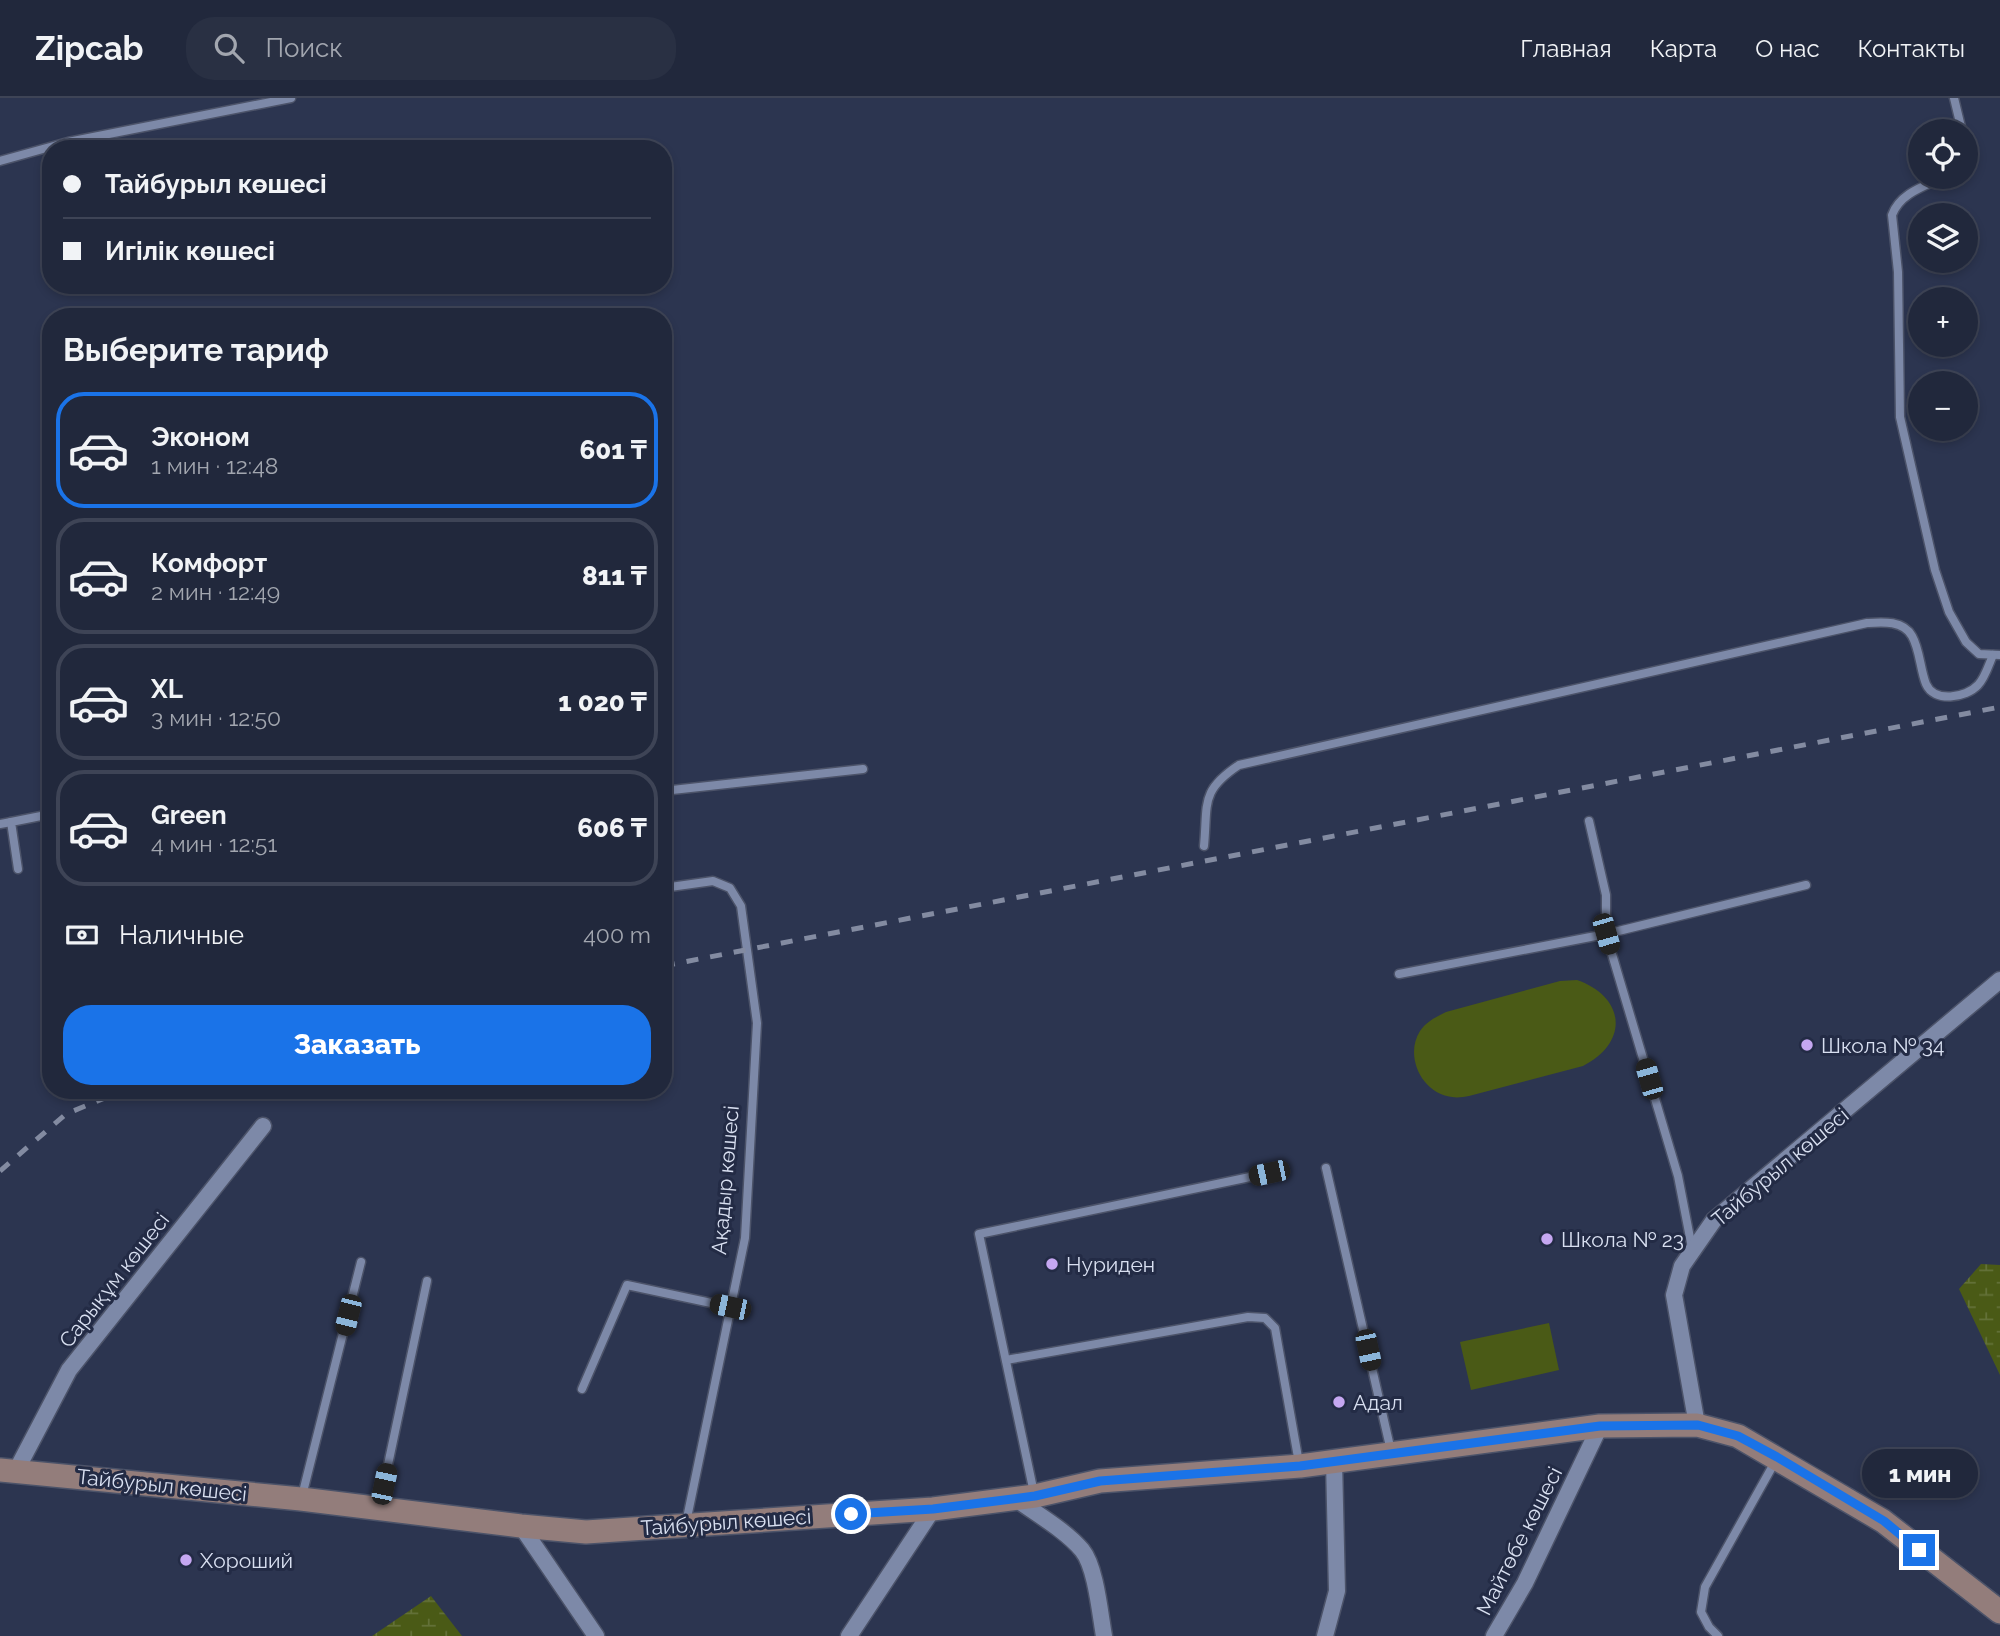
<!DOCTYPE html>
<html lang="ru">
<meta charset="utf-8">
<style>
:root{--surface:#21283c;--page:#293043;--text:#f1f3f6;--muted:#a2a6af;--line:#3e4456;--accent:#1a73e8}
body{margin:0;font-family:Raleway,sans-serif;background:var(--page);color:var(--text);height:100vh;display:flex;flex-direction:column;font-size:26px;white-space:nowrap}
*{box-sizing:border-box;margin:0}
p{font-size:23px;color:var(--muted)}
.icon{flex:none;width:38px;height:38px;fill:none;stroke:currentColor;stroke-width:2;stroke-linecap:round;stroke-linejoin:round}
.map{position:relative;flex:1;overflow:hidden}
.drawer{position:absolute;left:42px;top:210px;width:630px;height:791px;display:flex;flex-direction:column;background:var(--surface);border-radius:28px;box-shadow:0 4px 10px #0003,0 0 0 2px var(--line)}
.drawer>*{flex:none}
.banner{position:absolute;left:42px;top:42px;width:630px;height:154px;border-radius:28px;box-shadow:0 4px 10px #0003,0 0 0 2px var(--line);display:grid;align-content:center;height:154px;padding:0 21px;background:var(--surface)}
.buttons{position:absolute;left:1908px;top:21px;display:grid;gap:14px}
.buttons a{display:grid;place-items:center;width:70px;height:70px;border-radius:50%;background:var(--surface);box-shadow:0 4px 10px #0003,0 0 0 2px var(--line);font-size:35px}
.end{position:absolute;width:32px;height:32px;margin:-16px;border:9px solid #1a73e8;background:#fff;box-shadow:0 0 0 4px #fff}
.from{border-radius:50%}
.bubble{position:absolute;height:49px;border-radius:24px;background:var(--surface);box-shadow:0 4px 10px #0003,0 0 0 2px var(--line);font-size:23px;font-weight:800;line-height:49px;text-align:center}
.car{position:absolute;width:21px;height:42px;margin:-21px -10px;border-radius:9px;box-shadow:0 0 5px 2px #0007;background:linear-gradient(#222 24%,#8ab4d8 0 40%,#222 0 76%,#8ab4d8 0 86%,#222 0)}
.banner b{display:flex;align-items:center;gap:24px;height:66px;font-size:26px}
.banner b+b{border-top:2px solid var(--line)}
.banner i{width:18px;height:18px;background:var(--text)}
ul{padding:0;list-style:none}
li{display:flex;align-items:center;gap:21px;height:116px;margin:0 14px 10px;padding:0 7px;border:4px solid var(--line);border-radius:28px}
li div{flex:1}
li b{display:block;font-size:26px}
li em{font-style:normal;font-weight:800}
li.active{border-color:var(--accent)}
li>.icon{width:63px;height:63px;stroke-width:1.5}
h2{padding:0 21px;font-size:32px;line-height:84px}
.pay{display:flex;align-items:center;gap:18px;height:77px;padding:0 21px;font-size:26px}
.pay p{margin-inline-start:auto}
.button{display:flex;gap:14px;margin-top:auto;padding:14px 21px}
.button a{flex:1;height:80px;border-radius:28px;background:var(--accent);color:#fff;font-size:28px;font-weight:800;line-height:80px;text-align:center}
header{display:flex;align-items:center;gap:42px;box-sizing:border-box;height:98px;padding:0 35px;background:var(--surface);border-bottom:2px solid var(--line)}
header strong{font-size:33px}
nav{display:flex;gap:38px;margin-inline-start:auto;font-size:24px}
.search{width:490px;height:63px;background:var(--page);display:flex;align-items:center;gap:18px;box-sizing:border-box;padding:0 24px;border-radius:28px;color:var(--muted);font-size:26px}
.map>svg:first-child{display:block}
.wetland{fill:url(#wetland-marsh)}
.pitch{fill:#4a5a16}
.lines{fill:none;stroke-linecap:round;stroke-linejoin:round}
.lane-casing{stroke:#4c5369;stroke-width:11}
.street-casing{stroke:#4c5369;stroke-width:19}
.secondary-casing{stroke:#4c5369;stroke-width:26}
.lane{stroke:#7d89a8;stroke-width:8}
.street{stroke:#7d89a8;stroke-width:16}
.secondary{stroke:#937d7b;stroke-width:23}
.rail{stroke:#838ba1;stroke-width:5;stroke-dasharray:12 12;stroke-linecap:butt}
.route{stroke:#1a73e8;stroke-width:9}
.poi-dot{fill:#c5a7f1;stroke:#232b45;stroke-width:2.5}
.labels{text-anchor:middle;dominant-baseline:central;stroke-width:6;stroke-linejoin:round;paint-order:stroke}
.poi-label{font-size:21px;fill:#d8dff0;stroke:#232b45;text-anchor:start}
.street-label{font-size:21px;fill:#d8dff0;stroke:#232b45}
</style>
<header>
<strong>Zipcab</strong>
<div class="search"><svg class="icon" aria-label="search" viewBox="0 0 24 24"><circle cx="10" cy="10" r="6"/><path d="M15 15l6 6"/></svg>Поиск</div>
<nav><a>Главная</a><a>Карта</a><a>О нас</a><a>Контакты</a></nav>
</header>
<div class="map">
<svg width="2000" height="1538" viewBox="0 0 2000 1538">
<defs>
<pattern id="wetland-marsh" width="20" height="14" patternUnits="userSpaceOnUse" patternTransform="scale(1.75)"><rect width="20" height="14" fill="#4a5a16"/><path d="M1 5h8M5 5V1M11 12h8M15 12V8" fill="none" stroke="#637138"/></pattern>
</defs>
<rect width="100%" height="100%" fill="#2c3550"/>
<g class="wetland">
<polygon points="1981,1166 2000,1167 2000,1277 1959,1191"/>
<polygon points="431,1498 462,1538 372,1538"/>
</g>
<g class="pitch">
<path d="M1577 882C1626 899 1629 945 1583 968L1469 998C1464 999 1457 1000 1452 999 1422 996 1404 958 1420 933 1427 923 1436 919 1446 914L1560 883Z"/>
<polygon points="1549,1225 1559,1272 1471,1292 1460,1244"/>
</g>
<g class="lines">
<defs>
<g id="lane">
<polyline points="1954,0 1962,33"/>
<polyline points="1965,45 1965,59"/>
<polyline points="0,63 68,44 291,0"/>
<path d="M1944 79C1925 88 1900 95 1892 117L1898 174 1900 319 1935 472 1949 514 1966 544 1979 556 2000 557"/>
<polyline points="663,693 863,671"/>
<polyline points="0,726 11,724"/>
<path d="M1204 748C1208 705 1200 693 1239 667L1867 525C1882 524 1903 522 1912 538 1920 552 1920 571 1926 586 1934 605 1966 600 1978 587 1985 580 1989 566 1993 557"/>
<polyline points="18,771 11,724 51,716"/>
<polyline points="663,790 713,783 730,790 741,808 757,925 745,1140 686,1425"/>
<polyline points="1399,876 1606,836 1606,797 1589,723"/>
<polyline points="1326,1070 1391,1353"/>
<polyline points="1692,1150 1678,1078 1606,836 1806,787"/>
<polyline points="1006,1262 1248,1219 1265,1220 1275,1230 1299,1365"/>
<polyline points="582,1291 627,1187 730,1209"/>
<polyline points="1034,1395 979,1136 1269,1075"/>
<polyline points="302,1398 361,1164"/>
<polyline points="379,1409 427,1183"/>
<polyline points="1718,1538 1709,1529 1701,1514 1705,1489 1776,1362"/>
</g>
<g id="street">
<polyline points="1697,1327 1674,1197 1682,1168 1714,1122 2000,882"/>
<polyline points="16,1373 69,1272 263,1028"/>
<path d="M1016 1401C1038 1417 1065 1432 1082 1452 1096 1469 1100 1516 1104 1538"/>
<polyline points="521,1428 596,1538"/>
<polyline points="849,1538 933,1411"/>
<polyline points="1325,1538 1337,1493 1334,1363"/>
<polyline points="1494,1538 1525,1485 1600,1328"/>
</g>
<polyline id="secondary" points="0,1372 301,1401 521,1428 586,1434 933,1411 1035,1398 1100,1383 1300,1368 1600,1328 1697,1327 1738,1338 1883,1423 2000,1514"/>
</defs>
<use href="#lane" class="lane-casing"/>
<use href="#street" class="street-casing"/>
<use href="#secondary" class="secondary-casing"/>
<use href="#lane" class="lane"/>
<use href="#street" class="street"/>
<use href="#secondary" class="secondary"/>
<g class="rail">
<polyline points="663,868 2000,609"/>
<polyline points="0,1073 66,1016 124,992"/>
</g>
</g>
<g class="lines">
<polyline class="route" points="851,1416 933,1411 1035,1398 1100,1383 1300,1368 1600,1328 1698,1327 1738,1338 1777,1359 1884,1423 1919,1452"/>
</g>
<g class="poi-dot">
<circle cx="1807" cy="947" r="7"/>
<circle cx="1547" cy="1141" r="7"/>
<circle cx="1052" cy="1166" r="7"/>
<circle cx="1339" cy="1304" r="7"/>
<circle cx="186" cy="1462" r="7"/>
</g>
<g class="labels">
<g class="poi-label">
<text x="1821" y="947">Школа № 34</text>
<text x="1561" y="1141">Школа № 23</text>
<text x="1066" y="1166">Нуриден</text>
<text x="1353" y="1304">Адал</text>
<text x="200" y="1462">Хороший</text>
</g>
<g class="street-label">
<text transform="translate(1780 1069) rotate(-40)">Тайбурыл көшесі</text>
<text transform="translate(725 1082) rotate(-85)">Ақадыр көшесі</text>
<text transform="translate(114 1182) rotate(-52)">Сарықұм көшесі</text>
<text transform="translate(162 1387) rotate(6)">Тайбурыл көшесі</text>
<text transform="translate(726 1424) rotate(-4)">Тайбурыл көшесі</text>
<text transform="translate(1519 1443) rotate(-63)">Майтөбе көшесі</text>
</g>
</g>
</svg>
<div class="buttons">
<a><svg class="icon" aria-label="locate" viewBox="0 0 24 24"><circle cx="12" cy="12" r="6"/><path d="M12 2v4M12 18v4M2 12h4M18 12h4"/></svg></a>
<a><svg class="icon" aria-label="layers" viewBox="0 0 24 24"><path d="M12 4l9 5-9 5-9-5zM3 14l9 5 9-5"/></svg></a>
<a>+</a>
<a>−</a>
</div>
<i class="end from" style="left:851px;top:1416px"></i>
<i class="end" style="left:1919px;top:1452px"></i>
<div class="bubble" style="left:1862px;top:1351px;width:116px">1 мин</div>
<i class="car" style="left:1606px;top:836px;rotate:164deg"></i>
<i class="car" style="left:1649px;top:981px;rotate:344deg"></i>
<i class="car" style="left:1269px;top:1075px;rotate:258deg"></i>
<i class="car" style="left:730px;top:1209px;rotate:282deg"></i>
<i class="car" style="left:348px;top:1217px;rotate:194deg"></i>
<i class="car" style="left:1368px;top:1252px;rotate:168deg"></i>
<i class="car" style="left:384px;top:1386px;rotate:12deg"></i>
<div class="banner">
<b><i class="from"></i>Тайбурыл көшесі</b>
<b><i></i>Игілік көшесі</b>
</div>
<section class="drawer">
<h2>Выберите тариф</h2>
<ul>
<li class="active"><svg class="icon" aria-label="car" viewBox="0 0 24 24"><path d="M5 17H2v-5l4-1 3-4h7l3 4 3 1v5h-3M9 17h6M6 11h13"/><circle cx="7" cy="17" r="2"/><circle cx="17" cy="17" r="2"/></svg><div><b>Эконом</b><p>1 мин · 12:48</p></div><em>601 ₸</em></li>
<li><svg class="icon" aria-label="car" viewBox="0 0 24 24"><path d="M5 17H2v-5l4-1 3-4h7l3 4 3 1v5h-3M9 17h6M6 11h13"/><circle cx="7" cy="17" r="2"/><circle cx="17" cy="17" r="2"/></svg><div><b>Комфорт</b><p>2 мин · 12:49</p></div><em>811 ₸</em></li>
<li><svg class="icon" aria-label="car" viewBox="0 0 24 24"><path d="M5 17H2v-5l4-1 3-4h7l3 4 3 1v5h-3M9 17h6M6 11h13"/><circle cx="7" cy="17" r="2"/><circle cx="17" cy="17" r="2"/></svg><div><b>XL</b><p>3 мин · 12:50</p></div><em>1 020 ₸</em></li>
<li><svg class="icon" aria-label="car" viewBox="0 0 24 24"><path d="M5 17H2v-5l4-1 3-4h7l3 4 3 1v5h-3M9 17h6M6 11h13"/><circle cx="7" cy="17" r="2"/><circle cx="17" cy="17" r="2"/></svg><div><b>Green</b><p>4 мин · 12:51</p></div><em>606 ₸</em></li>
</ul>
<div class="pay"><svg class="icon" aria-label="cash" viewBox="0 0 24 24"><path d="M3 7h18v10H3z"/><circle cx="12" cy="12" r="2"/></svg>Наличные<p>400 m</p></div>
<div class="button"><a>Заказать</a></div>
</section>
</div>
